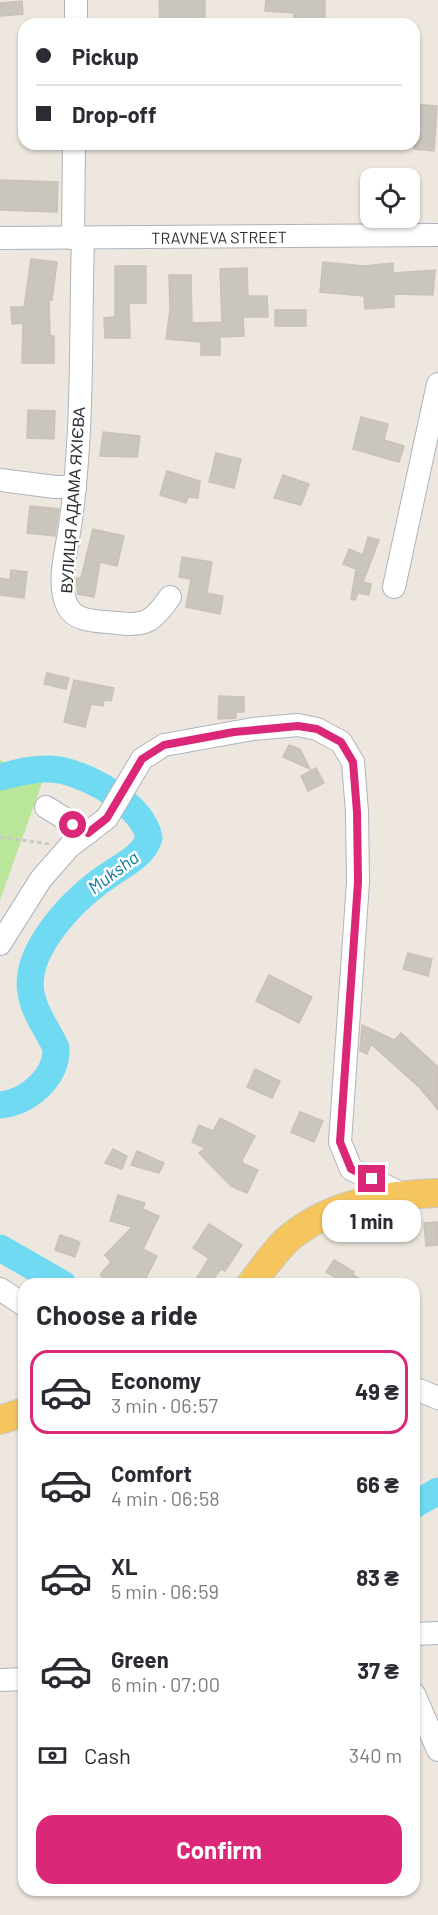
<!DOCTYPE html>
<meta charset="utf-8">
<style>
:root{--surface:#fff;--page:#f2f2f3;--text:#2b2b33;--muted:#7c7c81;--line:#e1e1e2;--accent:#db2777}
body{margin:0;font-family:Barlow,sans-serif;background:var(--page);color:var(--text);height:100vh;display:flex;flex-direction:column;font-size:22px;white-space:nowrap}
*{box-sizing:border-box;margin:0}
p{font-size:20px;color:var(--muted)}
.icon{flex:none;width:33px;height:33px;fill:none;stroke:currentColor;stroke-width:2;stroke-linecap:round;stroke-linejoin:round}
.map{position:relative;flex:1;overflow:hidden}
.sheet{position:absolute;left:18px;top:1278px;width:402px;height:618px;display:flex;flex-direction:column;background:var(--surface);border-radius:18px;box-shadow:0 2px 4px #0004}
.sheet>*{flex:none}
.guide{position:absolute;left:18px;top:18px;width:402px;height:132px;border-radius:18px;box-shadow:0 2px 4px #0004;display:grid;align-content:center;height:132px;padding:0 18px;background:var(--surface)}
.buttons{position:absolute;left:360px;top:168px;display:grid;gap:12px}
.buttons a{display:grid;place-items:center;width:60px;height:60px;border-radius:12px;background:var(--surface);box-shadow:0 2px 4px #0004;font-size:30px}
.end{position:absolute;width:27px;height:27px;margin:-14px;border:8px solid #db2777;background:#fff;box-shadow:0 0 0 3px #fff}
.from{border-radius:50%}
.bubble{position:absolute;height:42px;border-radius:18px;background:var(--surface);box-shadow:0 2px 4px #0004;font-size:20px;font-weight:700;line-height:42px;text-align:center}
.guide b{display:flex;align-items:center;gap:21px;height:57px;font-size:22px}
.guide b+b{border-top:2px solid var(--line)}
.guide i{width:15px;height:15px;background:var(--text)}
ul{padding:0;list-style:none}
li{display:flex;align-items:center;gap:18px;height:84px;margin:0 12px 9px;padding:0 6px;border:3px solid transparent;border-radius:18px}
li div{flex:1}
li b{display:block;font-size:22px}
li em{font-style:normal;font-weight:700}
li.on{border-color:var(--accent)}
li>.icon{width:54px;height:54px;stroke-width:1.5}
h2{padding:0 18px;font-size:27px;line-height:72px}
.pay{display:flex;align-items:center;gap:15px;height:66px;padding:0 18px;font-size:22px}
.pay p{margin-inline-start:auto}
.action{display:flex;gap:12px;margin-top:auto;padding:12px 18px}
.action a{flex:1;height:69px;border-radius:18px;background:var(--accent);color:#fff;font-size:24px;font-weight:700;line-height:69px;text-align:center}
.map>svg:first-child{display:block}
.green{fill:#bae69a}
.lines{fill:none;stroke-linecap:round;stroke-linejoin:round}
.river{stroke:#70daf3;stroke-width:27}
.building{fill:#cac5bd;stroke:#cac2b8;stroke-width:1.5}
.minor-casing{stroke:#afb3bd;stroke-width:24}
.major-casing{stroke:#c8c8c8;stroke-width:30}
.path{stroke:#c8c8c8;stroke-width:3;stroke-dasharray:4.5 3;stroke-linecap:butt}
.minor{stroke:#fff;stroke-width:22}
.major{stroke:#f5c65d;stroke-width:28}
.route{stroke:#db2777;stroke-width:8}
.labels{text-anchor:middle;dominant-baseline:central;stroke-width:5;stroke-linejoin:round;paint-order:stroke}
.street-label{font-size:16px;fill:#2d2d2d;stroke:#fff}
.water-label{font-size:18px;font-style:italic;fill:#097ba4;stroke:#fff}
</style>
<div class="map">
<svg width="438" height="1915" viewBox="0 0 438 1915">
<rect width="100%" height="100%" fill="#eee7df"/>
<polygon class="green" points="0,760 42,783 0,900"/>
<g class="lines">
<g class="river">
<path d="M0 777C17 773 33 768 51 769 84 771 143 804 149 838 143 856 123 865 109 875 76 896 23 950 31 993 34 1013 48 1030 56 1048 57 1078 28 1102 0 1105"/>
<polyline points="0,1248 63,1284"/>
<polyline points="414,1505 438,1491"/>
</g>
</g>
<g class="building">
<polygon points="159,0 205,0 205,23 160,24"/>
<polygon points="266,0 325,0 325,24 294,24 294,13 265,11"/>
<polygon points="22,1 23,14 0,16 0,3"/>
<polygon points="414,104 437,106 434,151 414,149"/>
<polygon points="0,180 58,182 57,212 0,210"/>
<polygon points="31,259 57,262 52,300 49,300 50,336 54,336 54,363 22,363 23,323 12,324 11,307 24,307"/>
<polygon points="323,262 363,266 393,263 393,273 435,270 433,295 394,294 394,307 365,309 364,296 320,292"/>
<polygon points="115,266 146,266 146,303 129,303 130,338 105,338 104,318 115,317"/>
<polygon points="247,268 248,296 267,296 268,317 243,317 244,336 220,337 220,355 201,355 201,342 166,339 170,310 169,275 191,275 192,323 222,322 220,269"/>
<rect x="275" y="310" width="31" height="16"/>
<polygon points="28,410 55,411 54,439 27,438"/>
<polygon points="361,417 388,424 384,440 404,446 399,462 353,449"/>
<polygon points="103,432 140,436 137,457 100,456"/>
<polygon points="216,453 241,459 234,488 209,482"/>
<polygon points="167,471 200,481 198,498 188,497 186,503 160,495"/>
<polygon points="283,475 309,484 301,505 274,498"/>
<polygon points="30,506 59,509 55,536 27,533"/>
<polygon points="93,529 124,536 117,566 100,562 94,597 78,594 76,578 81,578"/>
<polygon points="368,537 379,540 363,582 371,584 369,595 358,593 355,600 351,599 356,569 343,564 349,549 363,555"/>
<polygon points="182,557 212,562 207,593 223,596 220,614 186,607 191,579 179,577"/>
<polygon points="11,570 27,572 24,598 0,595 0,578 10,580"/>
<polygon points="47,673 69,678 66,689 44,684"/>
<polygon points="74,680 114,688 111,701 104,700 103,706 91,704 85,727 64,722"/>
<polygon points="219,696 244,697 244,712 236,712 236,718 218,719"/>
<polygon points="289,745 300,749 310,769 283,757"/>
<polygon points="316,768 324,783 308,791 301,776"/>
<polygon points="408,953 432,959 428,976 403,969"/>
<polygon points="269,975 312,997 299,1023 256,1001"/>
<polygon points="362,1025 394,1040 401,1033 438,1067 438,1110 420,1088 371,1044 367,1054 360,1051"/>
<polygon points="255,1069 280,1081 272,1098 247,1087"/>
<polygon points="300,1112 323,1121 314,1142 291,1132"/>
<polygon points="220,1118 255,1136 242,1160 244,1164 258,1170 247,1193 231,1186 199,1153 205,1148 192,1142 199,1125 213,1131"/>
<polygon points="113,1149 127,1156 122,1169 105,1163"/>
<polygon points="137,1151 164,1163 159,1173 131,1165"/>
<polygon points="118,1195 145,1203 143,1209 159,1216 143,1249 157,1256 143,1284 111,1284 100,1275 111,1262 105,1255 132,1227 110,1221"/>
<polygon points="438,1222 438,1245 426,1246 424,1223"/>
<polygon points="209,1224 242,1245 225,1271 221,1269 210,1284 193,1284 209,1258 193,1248"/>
<polygon points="60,1235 80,1242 75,1257 55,1250"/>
<polygon points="334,1260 354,1272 352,1274 368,1284 346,1284 326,1272"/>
</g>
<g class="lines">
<defs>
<g id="minor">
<polyline points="76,24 76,0"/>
<path id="s1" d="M0 238 438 235"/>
<polyline points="73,238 74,144"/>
<path d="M83 238C80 333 84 431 70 526 67 549 56 585 68 607 76 623 102 621 118 623 146 627 154 620 170 597"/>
<polyline points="0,480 55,487 75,487"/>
<polyline points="394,587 438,384"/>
<polyline points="46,807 88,833"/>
<polyline points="0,944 41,879 69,847 107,818 142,759 164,745 253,729 298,725 317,729 341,742 353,762 357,812 358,882 340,1142 351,1169 404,1195"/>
<polyline points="0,1289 24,1305"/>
<polyline points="414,1388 438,1398"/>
<polyline points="414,1634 438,1633"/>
<polyline points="0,1680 24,1679"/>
<polyline points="414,1694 438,1750"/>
</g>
<g id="major">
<path d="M251 1284C264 1268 277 1247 293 1235 335 1202 387 1195 438 1193"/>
<polyline points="0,1420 24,1412"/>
</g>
</defs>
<use href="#minor" class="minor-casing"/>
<use href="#major" class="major-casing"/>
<polyline class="path" points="0,837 49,844"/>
<use href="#minor" class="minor"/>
<use href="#major" class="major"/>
</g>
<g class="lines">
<polyline class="route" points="73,825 88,833 107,818 142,759 164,745 234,732 298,726 317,729 341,742 353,762 357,812 358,882 340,1142 351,1169 372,1179"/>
</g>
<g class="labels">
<g class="street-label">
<text stroke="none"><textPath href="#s1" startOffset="219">TRAVNEVA STREET</textPath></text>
<text transform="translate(72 500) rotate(-86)">ВУЛИЦЯ АДАМА ЯХІЄВА</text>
</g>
<g class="water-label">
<text transform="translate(113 872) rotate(-37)">Muksha</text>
</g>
</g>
</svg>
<div class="buttons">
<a><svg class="icon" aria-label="locate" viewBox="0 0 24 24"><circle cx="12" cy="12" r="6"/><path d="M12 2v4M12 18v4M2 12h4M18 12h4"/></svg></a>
</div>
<i class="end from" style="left:73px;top:825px"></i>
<i class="end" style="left:372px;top:1179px"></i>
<div class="bubble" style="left:322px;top:1200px;width:99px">1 min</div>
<div class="guide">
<b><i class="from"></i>Pickup</b>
<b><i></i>Drop-off</b>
</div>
<section class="sheet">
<h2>Choose a ride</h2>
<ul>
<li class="on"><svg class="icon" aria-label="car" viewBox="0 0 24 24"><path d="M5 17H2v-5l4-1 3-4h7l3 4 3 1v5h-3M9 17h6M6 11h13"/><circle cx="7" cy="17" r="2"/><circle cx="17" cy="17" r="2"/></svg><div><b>Economy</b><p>3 min · 06:57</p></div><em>49 ₴</em></li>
<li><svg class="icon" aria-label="car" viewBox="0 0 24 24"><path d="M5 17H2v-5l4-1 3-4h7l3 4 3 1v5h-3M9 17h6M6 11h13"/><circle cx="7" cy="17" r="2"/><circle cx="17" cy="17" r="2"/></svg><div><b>Comfort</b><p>4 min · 06:58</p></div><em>66 ₴</em></li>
<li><svg class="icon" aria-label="car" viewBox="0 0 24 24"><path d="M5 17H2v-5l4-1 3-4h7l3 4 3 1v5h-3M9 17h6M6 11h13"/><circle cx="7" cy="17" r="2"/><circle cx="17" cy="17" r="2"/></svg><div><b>XL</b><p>5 min · 06:59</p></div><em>83 ₴</em></li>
<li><svg class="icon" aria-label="car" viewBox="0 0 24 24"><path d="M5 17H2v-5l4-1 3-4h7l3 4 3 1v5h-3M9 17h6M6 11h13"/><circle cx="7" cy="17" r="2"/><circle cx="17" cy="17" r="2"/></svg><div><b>Green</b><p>6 min · 07:00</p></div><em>37 ₴</em></li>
</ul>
<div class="pay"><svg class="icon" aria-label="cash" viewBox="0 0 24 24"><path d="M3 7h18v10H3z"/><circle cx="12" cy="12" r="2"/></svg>Cash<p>340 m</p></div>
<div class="action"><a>Confirm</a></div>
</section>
</div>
